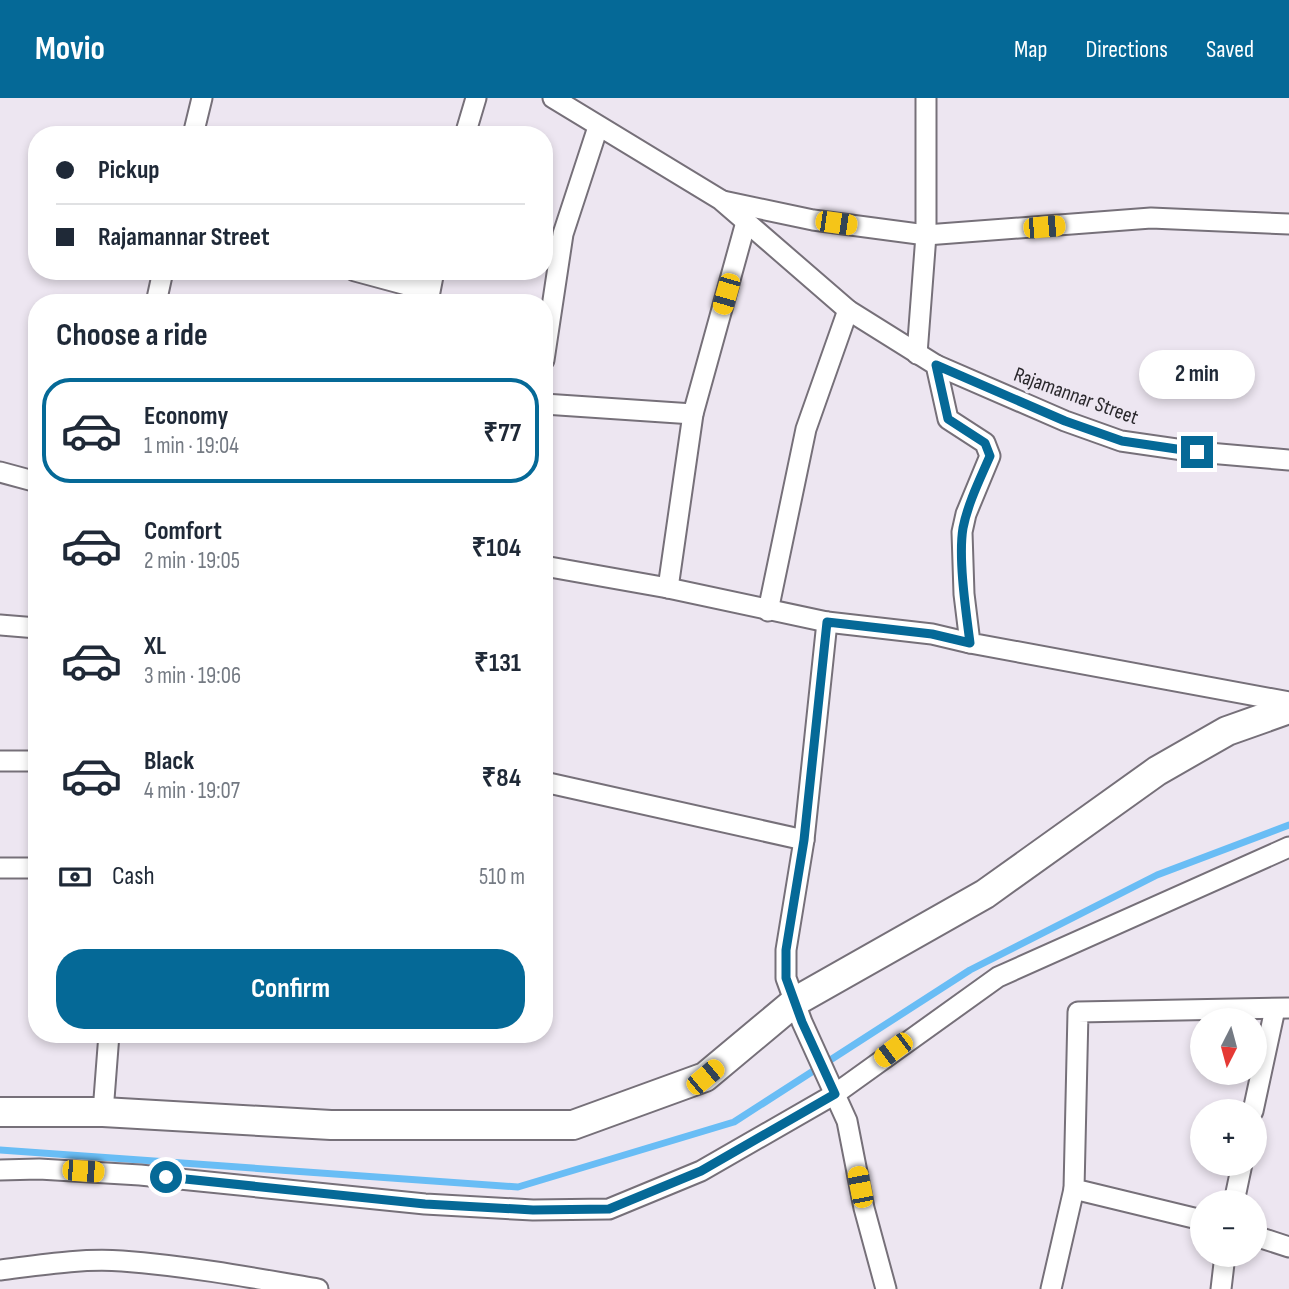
<!DOCTYPE html>
<meta charset="utf-8">
<style>
:root{--surface:#fff;--page:#f2f2f3;--text:#1f2937;--muted:#747a83;--line:#e0e1e3;--accent:#056997}
body{margin:0;font-family:"Sofia Sans Condensed",sans-serif;background:var(--page);color:var(--text);height:100vh;display:flex;flex-direction:column;font-size:26px;white-space:nowrap}
*{box-sizing:border-box;margin:0}
p{font-size:23px;color:var(--muted)}
.icon{flex:none;width:38px;height:38px;fill:none;stroke:currentColor;stroke-width:2;stroke-linecap:round;stroke-linejoin:round}
.map{position:relative;flex:1;overflow:hidden}
.panel{position:absolute;left:28px;top:196px;width:525px;height:749px;display:flex;flex-direction:column;background:var(--surface);border-radius:28px;box-shadow:0 4px 10px #0003}
.panel>*{flex:none}
.banner{position:absolute;left:28px;top:28px;width:525px;height:154px;border-radius:28px;box-shadow:0 4px 10px #0003;display:grid;align-content:center;height:154px;padding:0 28px;background:var(--surface)}
.needle{width:46px;rotate:186deg}
.tools{position:absolute;left:1190px;top:910px;display:grid;gap:14px}
.tools a{display:grid;place-items:center;width:77px;height:77px;border-radius:50%;background:var(--surface);box-shadow:0 4px 10px #0003;font-size:35px}
.end{position:absolute;width:32px;height:32px;margin:-16px;border:9px solid #056997;background:#fff;box-shadow:0 0 0 4px #fff}
.from{border-radius:50%}
.bubble{position:absolute;height:49px;border-radius:24px;background:var(--surface);box-shadow:0 4px 10px #0003;font-size:23px;font-weight:700;line-height:49px;text-align:center}
.car{position:absolute;width:21px;height:42px;margin:-21px -10px;border-radius:9px;box-shadow:0 0 5px 2px #0007;background:linear-gradient(#f5c518 24%,#345 0 40%,#f5c518 0 76%,#345 0 86%,#f5c518 0)}
.banner b{display:flex;align-items:center;gap:24px;height:66px;font-size:26px}
.banner b+b{border-top:2px solid var(--line)}
.banner i{width:18px;height:18px;background:var(--text)}
ul{padding:0;list-style:none}
li{display:flex;align-items:center;gap:21px;height:105px;margin:0 14px 10px;padding:0 14px;border:4px solid transparent;border-radius:28px}
li div{flex:1}
li b{display:block;font-size:26px}
li em{font-style:normal;font-weight:700}
li.active{border-color:var(--accent)}
li>.icon{width:63px;height:63px;stroke-width:1.5}
h2{padding:0 28px;font-size:32px;line-height:84px}
.pay{display:flex;align-items:center;gap:18px;height:77px;padding:0 28px;font-size:26px}
.pay p{margin-inline-start:auto}
.action{display:flex;gap:14px;margin-top:auto;padding:14px 28px}
.action a{flex:1;height:80px;border-radius:28px;background:var(--accent);color:#fff;font-size:28px;font-weight:700;line-height:80px;text-align:center}
header{display:flex;align-items:center;gap:42px;box-sizing:border-box;height:98px;padding:0 35px;background:var(--accent);color:#fff}
header strong{font-size:33px}
nav{display:flex;gap:38px;margin-inline-start:auto;font-size:24px}
.map>svg:first-child{display:block}
.lines{fill:none;stroke-linecap:round;stroke-linejoin:round}
.stream{stroke:#69bdf5;stroke-width:7}
.street-casing{stroke:#767079;stroke-width:23}
.secondary-casing{stroke:#767079;stroke-width:32}
.street{stroke:#fff;stroke-width:19}
.secondary{stroke:#fff;stroke-width:28}
.route{stroke:#056997;stroke-width:9}
.labels{text-anchor:middle;dominant-baseline:central;stroke-width:7;stroke-linejoin:round;paint-order:stroke}
.street-label{font-size:21px;fill:#2a282c;stroke:#ede6f1}
</style>
<header>
<strong>Movio</strong>
<nav><a>Map</a><a>Directions</a><a>Saved</a></nav>
</header>
<div class="map">
<svg width="1289" height="1191" viewBox="0 0 1289 1191">
<rect width="100%" height="100%" fill="#ede6f1"/>
<g class="lines">
<polyline class="stream" points="0,1052 518,1089 734,1024 970,872 1157,777 1289,727"/>
<defs>
<g id="street">
<polyline points="553,0 721,102 848,212 936,267 948,321 985,345 990,358 966,416 962,434 964,496 970,545 1289,604"/>
<polyline points="193,37 202,0"/>
<polyline points="465,37 476,0"/>
<polyline points="723,103 813,122 926,137 1151,120 1289,126"/>
<polyline points="355,173 429,193"/>
<polyline points="428,204 434,173"/>
<polyline points="156,205 163,173"/>
<polyline points="917,256 926,137 926,0"/>
<polyline points="544,262 563,136 598,29"/>
<polyline points="936,267 1065,323 1121,343 1197,354 1289,362"/>
<polyline points="544,306 693,316"/>
<polyline points="0,374 37,384"/>
<polyline points="544,468 668,490 827,524 932,536 970,545"/>
<polyline points="668,490 693,316 746,124"/>
<polyline points="768,513 806,331 848,212"/>
<polyline points="827,524 804,742 786,852 786,880 802,924 847,1023 864,1110 886,1191"/>
<polyline points="0,527 37,530"/>
<polyline points="0,663 37,663"/>
<polyline points="544,684 804,742"/>
<polyline points="0,770 37,770"/>
<polyline points="1253,1013 1275,911"/>
<polyline points="103,1014 109,936"/>
<polyline points="0,1072 39,1071 140,1077 425,1106 533,1112 609,1111 701,1073 835,996 998,879 1289,749"/>
<polyline points="1234,1104 1242,1066"/>
<polyline points="1202,1122 1074,1091 1078,914 1289,910"/>
<polyline points="1255,1138 1289,1149"/>
<path d="M0 1172C40 1167 82 1160 122 1163 188 1168 254 1180 318 1191"/>
<polyline points="1051,1191 1074,1091"/>
<polyline points="1221,1191 1225,1157"/>
</g>
<polyline id="secondary" points="0,1014 103,1014 331,1027 573,1027 705,979 796,903 985,796 1157,673 1227,633 1289,611"/>
</defs>
<use href="#street" class="street-casing"/>
<use href="#secondary" class="secondary-casing"/>
<use href="#street" class="street"/>
<use href="#secondary" class="secondary"/>
</g>
<g class="lines">
<path class="route" d="M166 1079 425 1106 533 1112 609 1111 701 1073 835 996 802 924 786 880V852L804 742 827 524 932 536 970 545C966 514 958 460 963 430 968 405 980 381 990 358L985 345 948 321 936 267 1065 323 1122 343 1197 354"/>
</g>
<g class="labels">
<g class="street-label">
<text transform="translate(1076 298) rotate(20)">Rajamannar Street</text>
</g>
</g>
</svg>
<div class="tools">
<a><svg class="needle" viewBox="-14 -14 28 28"><path d="M0-13l5 13h-10z" fill="#e53935"/><path d="M0 13l5-13h-10z" fill="#747a83"/></svg></a>
<a>+</a>
<a>−</a>
</div>
<i class="end from" style="left:166px;top:1079px"></i>
<i class="end" style="left:1197px;top:354px"></i>
<div class="bubble" style="left:1139px;top:252px;width:116px">2 min</div>
<i class="car" style="left:836px;top:125px;rotate:98deg"></i>
<i class="car" style="left:1044px;top:129px;rotate:85deg"></i>
<i class="car" style="left:726px;top:196px;rotate:196deg"></i>
<i class="car" style="left:893px;top:952px;rotate:233deg"></i>
<i class="car" style="left:705px;top:979px;rotate:50deg"></i>
<i class="car" style="left:83px;top:1073px;rotate:94deg"></i>
<i class="car" style="left:860px;top:1089px;rotate:349deg"></i>
<div class="banner">
<b><i class="from"></i>Pickup</b>
<b><i></i>Rajamannar Street</b>
</div>
<section class="panel">
<h2>Choose a ride</h2>
<ul>
<li class="active"><svg class="icon" aria-label="car" viewBox="0 0 24 24"><path d="M5 17H2v-5l4-1 3-4h7l3 4 3 1v5h-3M9 17h6M6 11h13"/><circle cx="7" cy="17" r="2"/><circle cx="17" cy="17" r="2"/></svg><div><b>Economy</b><p>1 min · 19:04</p></div><em>₹77</em></li>
<li><svg class="icon" aria-label="car" viewBox="0 0 24 24"><path d="M5 17H2v-5l4-1 3-4h7l3 4 3 1v5h-3M9 17h6M6 11h13"/><circle cx="7" cy="17" r="2"/><circle cx="17" cy="17" r="2"/></svg><div><b>Comfort</b><p>2 min · 19:05</p></div><em>₹104</em></li>
<li><svg class="icon" aria-label="car" viewBox="0 0 24 24"><path d="M5 17H2v-5l4-1 3-4h7l3 4 3 1v5h-3M9 17h6M6 11h13"/><circle cx="7" cy="17" r="2"/><circle cx="17" cy="17" r="2"/></svg><div><b>XL</b><p>3 min · 19:06</p></div><em>₹131</em></li>
<li><svg class="icon" aria-label="car" viewBox="0 0 24 24"><path d="M5 17H2v-5l4-1 3-4h7l3 4 3 1v5h-3M9 17h6M6 11h13"/><circle cx="7" cy="17" r="2"/><circle cx="17" cy="17" r="2"/></svg><div><b>Black</b><p>4 min · 19:07</p></div><em>₹84</em></li>
</ul>
<div class="pay"><svg class="icon" aria-label="cash" viewBox="0 0 24 24"><path d="M3 7h18v10H3z"/><circle cx="12" cy="12" r="2"/></svg>Cash<p>510 m</p></div>
<div class="action"><a>Confirm</a></div>
</section>
</div>
